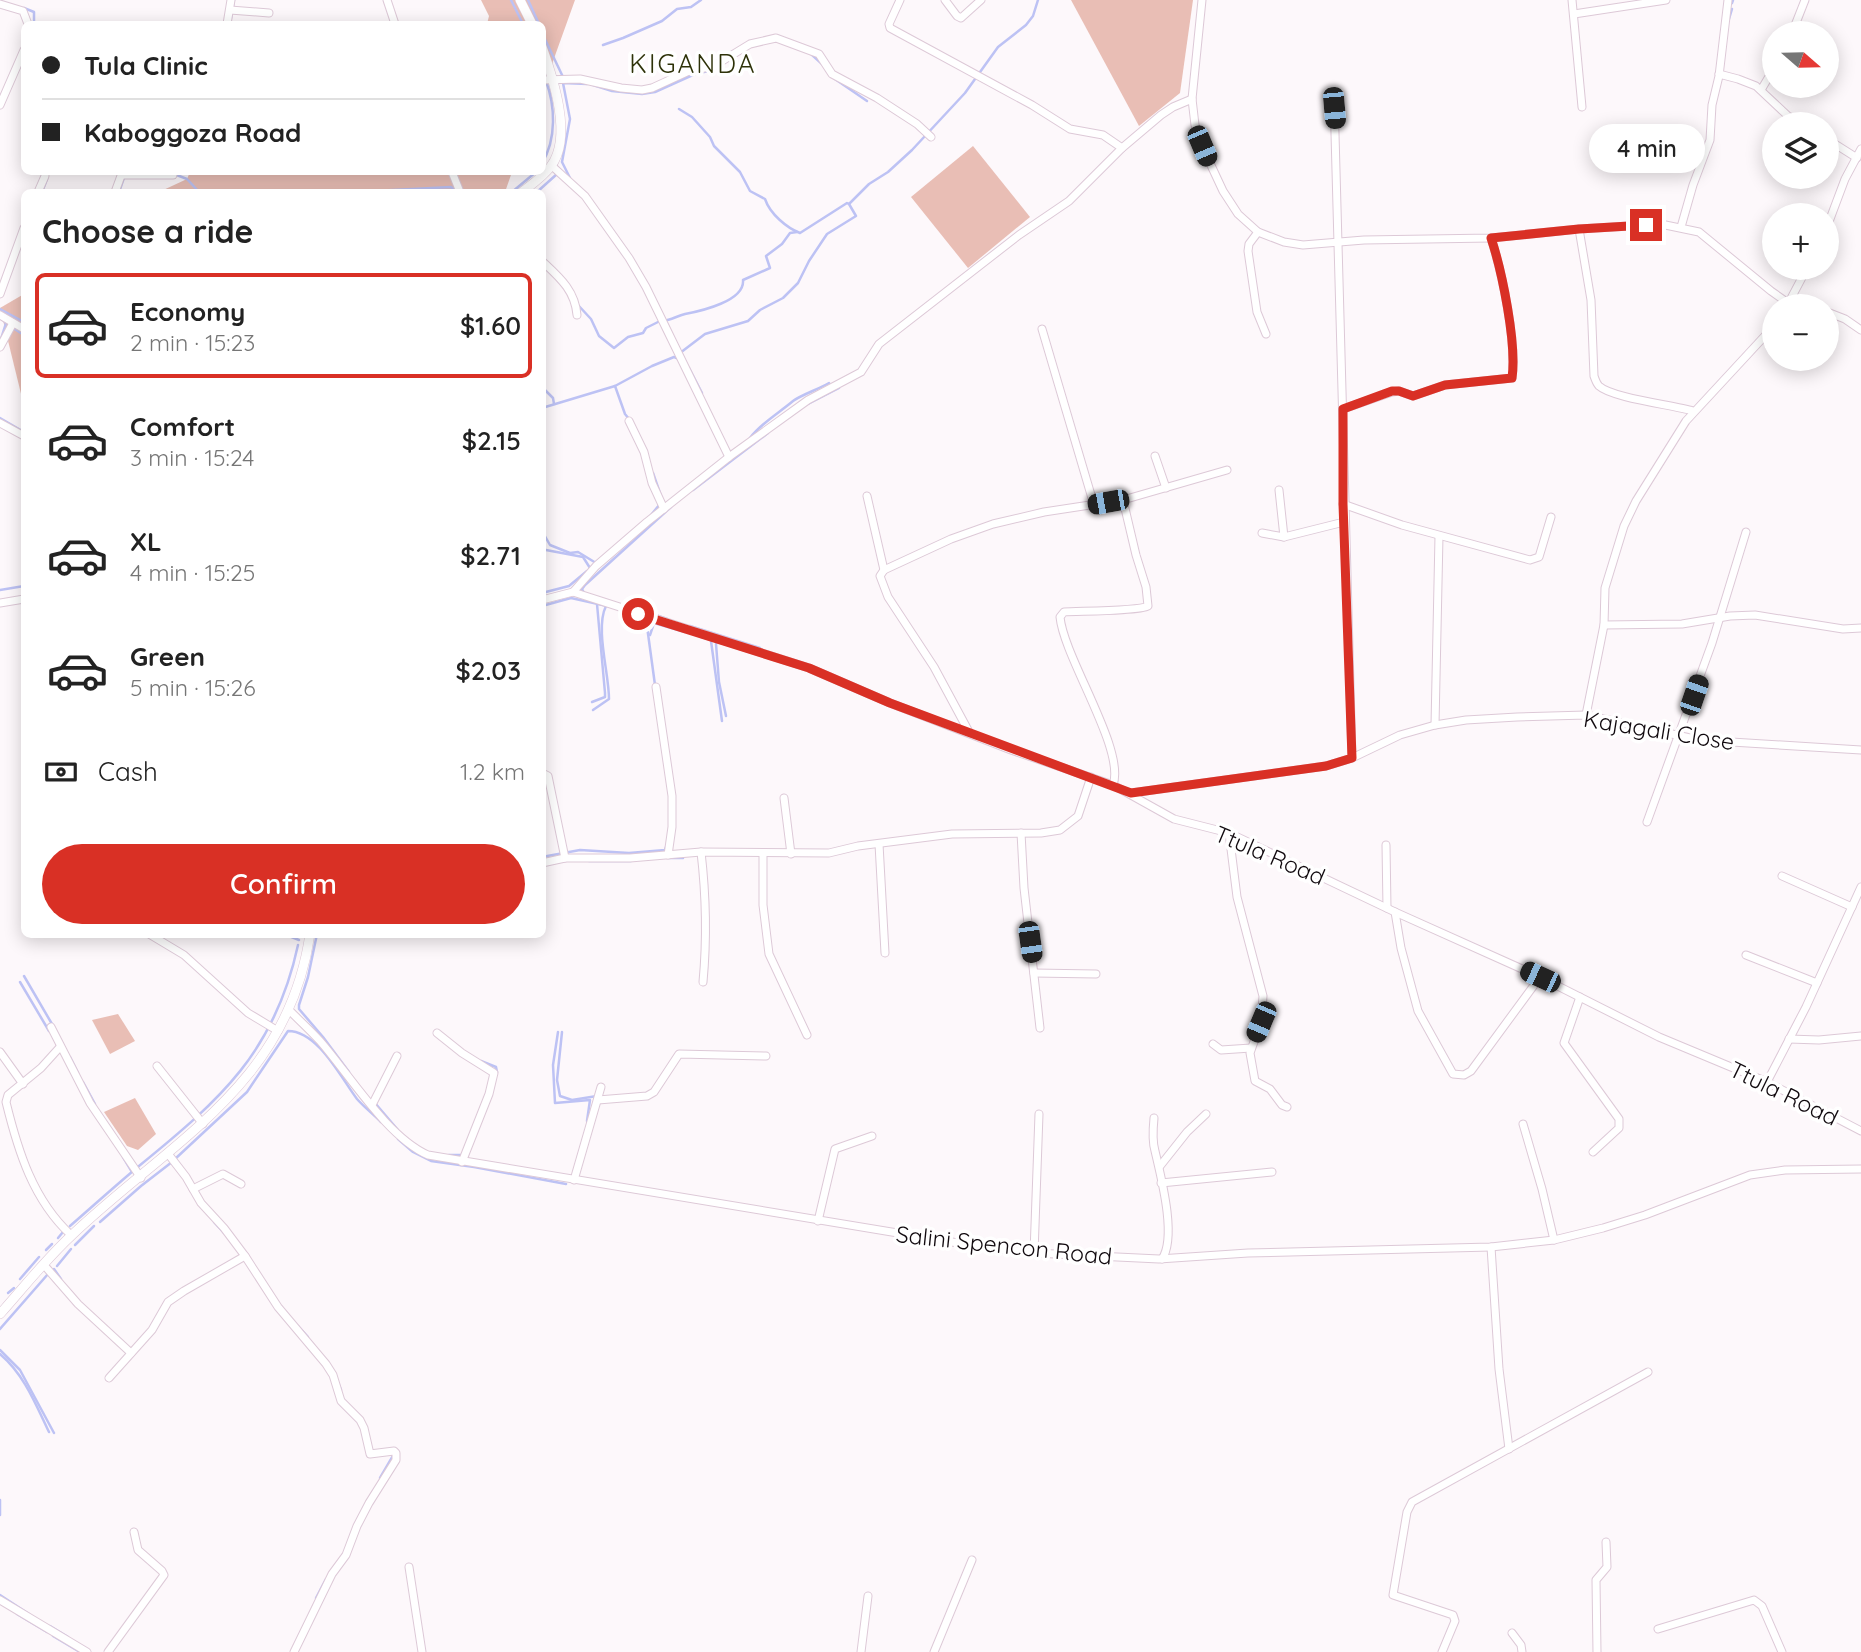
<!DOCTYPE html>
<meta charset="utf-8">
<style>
:root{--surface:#fff;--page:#f2f2f2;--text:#222;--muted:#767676;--line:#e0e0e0;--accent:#d93025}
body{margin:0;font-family:Quicksand,sans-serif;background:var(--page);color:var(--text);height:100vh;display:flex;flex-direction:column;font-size:26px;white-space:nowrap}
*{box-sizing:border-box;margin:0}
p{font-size:23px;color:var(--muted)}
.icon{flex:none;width:38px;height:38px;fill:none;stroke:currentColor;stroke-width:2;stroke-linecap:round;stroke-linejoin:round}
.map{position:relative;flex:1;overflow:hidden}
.side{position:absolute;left:21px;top:189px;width:525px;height:749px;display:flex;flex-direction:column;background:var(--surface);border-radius:10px;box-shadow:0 4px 18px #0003}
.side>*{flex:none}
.guide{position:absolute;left:21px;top:21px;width:525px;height:154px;border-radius:10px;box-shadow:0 4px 18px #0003;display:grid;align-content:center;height:154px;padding:0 21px;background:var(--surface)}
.needle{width:46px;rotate:110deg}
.fabs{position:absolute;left:1762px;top:21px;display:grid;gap:14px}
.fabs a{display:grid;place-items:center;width:77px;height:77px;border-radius:50%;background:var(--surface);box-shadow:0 4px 18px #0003;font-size:35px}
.end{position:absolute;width:32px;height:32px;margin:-16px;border:9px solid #d93025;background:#fff;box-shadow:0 0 0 4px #fff}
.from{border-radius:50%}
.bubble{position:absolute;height:49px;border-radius:24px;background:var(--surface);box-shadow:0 4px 18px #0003;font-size:23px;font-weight:600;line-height:49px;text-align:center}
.car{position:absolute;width:21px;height:42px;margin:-21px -10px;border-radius:9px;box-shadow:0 0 5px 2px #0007;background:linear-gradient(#222 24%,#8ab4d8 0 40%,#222 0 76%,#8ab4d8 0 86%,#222 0)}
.guide b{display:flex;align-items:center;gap:24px;height:66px;font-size:26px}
.guide b+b{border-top:2px solid var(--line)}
.guide i{width:18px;height:18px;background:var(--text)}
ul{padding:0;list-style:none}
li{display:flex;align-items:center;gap:21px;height:105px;margin:0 14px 10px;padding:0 7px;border:4px solid transparent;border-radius:10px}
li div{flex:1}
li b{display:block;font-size:26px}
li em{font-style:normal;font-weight:600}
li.selected{border-color:var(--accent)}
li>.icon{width:63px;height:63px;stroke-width:1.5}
h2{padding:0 21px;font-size:32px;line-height:84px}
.pay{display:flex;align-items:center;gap:18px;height:77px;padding:0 21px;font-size:26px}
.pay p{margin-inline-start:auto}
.action{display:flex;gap:14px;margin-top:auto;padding:14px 21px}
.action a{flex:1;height:80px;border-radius:42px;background:var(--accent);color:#fff;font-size:28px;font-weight:600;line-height:80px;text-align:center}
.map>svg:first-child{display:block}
.green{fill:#e9beb5}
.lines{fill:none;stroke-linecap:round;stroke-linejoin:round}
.stream{stroke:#bdc2f4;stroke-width:2.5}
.minor-casing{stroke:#ddc9d7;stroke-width:9}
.tertiary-casing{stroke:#ddc9d7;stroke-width:10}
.minor{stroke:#fff;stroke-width:7}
.tertiary{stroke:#fff;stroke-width:9}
.route{stroke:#d93025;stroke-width:9}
.labels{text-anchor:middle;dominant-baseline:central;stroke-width:7;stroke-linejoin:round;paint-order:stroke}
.street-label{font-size:23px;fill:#10090e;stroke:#fff}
.quarter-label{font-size:26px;letter-spacing:2px;fill:#2e3209;stroke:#fff}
</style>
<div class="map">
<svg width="1861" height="1652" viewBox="0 0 1861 1652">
<rect width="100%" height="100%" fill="#fdf8fb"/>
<g class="green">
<polygon points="481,0 575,0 543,89 542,24 487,24 489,16"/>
<polygon points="1071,0 1193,0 1180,93 1139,126"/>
<polygon points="973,146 1030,217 968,268 911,197"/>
<polygon points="190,172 512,172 505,192 159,192 187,179"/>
<polygon points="24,294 24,406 0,308"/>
<polygon points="118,1014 135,1041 110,1054 92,1020"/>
<polygon points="135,1098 156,1134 138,1150 127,1146 104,1112"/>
</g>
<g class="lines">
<g class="stream">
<polyline points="511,0 523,24"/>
<polyline points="528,0 539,24"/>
<polyline points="1732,3 1733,0"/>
<polyline points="24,8 34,12 34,24"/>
<polyline points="231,18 234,0"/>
<polyline points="1729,19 1732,9"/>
<polyline points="542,33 563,77"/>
<polyline points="603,45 623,38 662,21 677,9 691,7 701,0"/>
<polyline points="811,54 822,64"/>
<polyline points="832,77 867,101"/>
<polyline points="593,85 612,91 642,94 655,92 695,74 713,70"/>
<path d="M679 109 692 117 710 137 714 146 740 172 750 191 765 199C770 214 787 228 800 233L847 203 849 204 869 184 888 172 912 150 965 93 998 47 1026 25 1033 16 1038 0"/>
<path d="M542 163C557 139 555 105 546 81"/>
<polyline points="174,174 187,179 199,192"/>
<polyline points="570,178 562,162 570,119 563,83 587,84"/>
<polyline points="42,192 47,179"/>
<polyline points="119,192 126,172"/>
<polyline points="354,192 451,187 457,192"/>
<polyline points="512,192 536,172"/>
<polyline points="537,192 557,174"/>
<polyline points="21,246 24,238"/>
<polyline points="578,305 591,319 599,336 614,348 628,337 643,333 646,328 660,321"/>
<polyline points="0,309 24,322"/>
<path d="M663 321C671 320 677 316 685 314 701 311 745 301 743 280L770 268 766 256 782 244 790 233 797 232"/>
<polyline points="13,328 24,335"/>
<polyline points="1,339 6,323 3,320"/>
<polyline points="680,353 705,334 748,321 760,310 783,298 798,283 809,261 827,234 856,216 849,204"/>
<polyline points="689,368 702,393"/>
<polyline points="615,386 625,414 629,419"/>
<polyline points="542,387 553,398 554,404"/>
<polyline points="804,406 839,388"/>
<polyline points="542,408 615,386 652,366 674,357 679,359"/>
<polyline points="0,418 24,432"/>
<path d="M750 438C761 423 779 413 793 401 801 395 819 389 829 383"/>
<polyline points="653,473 661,496"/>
<polyline points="693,490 768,433"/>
<polyline points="651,515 660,504"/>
<polyline points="542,531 550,545 570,553 578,552 596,563"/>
<polyline points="542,547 546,550 583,557 590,568"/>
<polyline points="0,590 24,586"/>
<polyline points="542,593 569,586 587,571"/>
<polyline points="584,593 582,589 585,585 671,507"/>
<polyline points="542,606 571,598 607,606"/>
<polyline points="650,613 667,619"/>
<polyline points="646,619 655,685"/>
<polyline points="690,626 760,648"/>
<polyline points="650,635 654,623 685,632"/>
<polyline points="701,637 728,645"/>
<polyline points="711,641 722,721"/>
<polyline points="716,644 719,682 726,716"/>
<polyline points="592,702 605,697 605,693 597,604"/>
<path d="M593 710 609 699C609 673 595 628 606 606"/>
<polyline points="542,857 580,850 629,853 665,850 666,847"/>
<polyline points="669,858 683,858"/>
<polyline points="589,861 631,861"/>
<polyline points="284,934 299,940"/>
<polyline points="299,934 300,935"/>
<polyline points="317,934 308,977 299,1005 299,1009 323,1037 349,1072"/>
<polyline points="24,976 52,1024"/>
<polyline points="20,982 49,1031"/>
<polyline points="558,1032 553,1065 555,1103 590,1100 587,1121"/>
<polyline points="562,1032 557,1080 560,1096 572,1100 597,1096"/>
<polyline points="70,1057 78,1073"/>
<polyline points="481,1061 496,1067 497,1072"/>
<polyline points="83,1082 95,1104"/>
<polyline points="375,1103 398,1130"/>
<polyline points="398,1139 413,1152 431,1161 474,1167 566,1184"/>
<polyline points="449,1155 463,1155"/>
<polyline points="123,1157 132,1172"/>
<path d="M175 1159 247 1092 288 1031C318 1031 341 1078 357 1099 364 1107 373 1114 381 1122"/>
<polyline points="100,1222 141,1186 172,1162"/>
<polyline points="214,1222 224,1233"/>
<path d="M70 1226C93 1206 115 1186 139 1166 220 1100 275 1052 298 945"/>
<polyline points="58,1238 63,1232"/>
<polyline points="75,1245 94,1226"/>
<polyline points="46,1250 52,1244"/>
<polyline points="57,1266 71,1249"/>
<polyline points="54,1269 61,1279"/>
<polyline points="20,1279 39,1257"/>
<polyline points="8,1293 14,1288"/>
<polyline points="298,1326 308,1337"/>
<polyline points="0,1329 48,1274"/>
<polyline points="0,1350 20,1370 54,1433"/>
<path d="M0 1354C24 1374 36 1405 49 1432"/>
<polyline points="337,1380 341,1390"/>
<polyline points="380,1478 394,1454"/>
<polyline points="0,1500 0,1515"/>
<polyline points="0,1595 29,1614"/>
<polyline points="316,1598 326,1579"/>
<polyline points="17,1614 47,1632"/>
<polyline points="50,1626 68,1637"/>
<polyline points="53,1636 80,1652"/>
</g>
<defs>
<g id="minor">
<polyline points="387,0 395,24"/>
<polyline points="900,0 889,24 890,28 1032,105 1070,129 1103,135 1122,148"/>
<polyline points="945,0 957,16 961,18 981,0"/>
<polyline points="1202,0 1192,99 1195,125 1202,146 1223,191 1238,214 1258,232 1284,242 1303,245 1364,240 1491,238 1579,229 1646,225 1651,222 1699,232 1771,291 1788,303 1810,306"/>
<polyline points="1572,0 1582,107"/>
<polyline points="0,4 23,11 28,24"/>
<polyline points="230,10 269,13"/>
<polyline points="1574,14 1666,0"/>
<polyline points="227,24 231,0"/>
<polyline points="1792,33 1805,0"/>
<polyline points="1719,74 1738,79 1756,86 1788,116 1804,124"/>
<polyline points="542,80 580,79 621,88 642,90 652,88 689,71 714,66 750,44 776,38 819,54 832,74 877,98 917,124 931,137"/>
<polyline points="1761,90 1774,68"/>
<polyline points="1334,97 1352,758"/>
<polyline points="0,105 24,50"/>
<polyline points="1827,139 1857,158"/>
<polyline points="552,166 585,196 629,258 646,287 729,457"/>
<polyline points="452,172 460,192"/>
<polyline points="122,175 173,175"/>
<polyline points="38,192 45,176"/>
<polyline points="115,192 122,173"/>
<polyline points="1681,227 1693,185 1710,140 1712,105 1719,76 1728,0"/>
<polyline points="1827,227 1845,179 1861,149"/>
<path d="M1579 229 1591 300 1594 376C1595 379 1597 384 1599 386 1612 398 1673 405 1693 411"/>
<polyline points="1258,232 1249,244 1248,251 1257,312 1266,334"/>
<path d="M542 261C559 277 575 290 577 315"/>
<polyline points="0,294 24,228"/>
<polyline points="1787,306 1807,268"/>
<polyline points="1827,312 1845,319 1861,330"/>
<polyline points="0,315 24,329"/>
<polyline points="1042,329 1094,505"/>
<polyline points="0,347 13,323"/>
<path d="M1343 409 1392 392 1399 391 1413 396 1445 385 1512 378C1517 343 1502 272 1491 238"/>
<polyline points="629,421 644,452 652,483 664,509"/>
<polyline points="0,423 24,436"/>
<polyline points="1155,456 1166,488"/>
<polyline points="1279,490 1284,537"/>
<polyline points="867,496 884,570"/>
<polyline points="1343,504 1402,525 1530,560 1539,557 1551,517"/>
<polyline points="1262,533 1284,537 1344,522"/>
<polyline points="573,592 596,566 647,522 729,457 808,400 861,372 879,344 1019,235 1069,201 1122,148 1161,115 1173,107 1192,99"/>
<polyline points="542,600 573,592 809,668 890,703 1011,750 1113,785 1174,819 1229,833 1395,912 1540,977 1659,1037 1767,1082 1861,1131"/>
<polyline points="0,603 24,599"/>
<polyline points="1604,625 1682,624 1730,616 1755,615 1843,629 1861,628"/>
<polyline points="656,687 672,796 672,827 668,855"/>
<polyline points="1586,715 1604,625 1605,588 1624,526 1636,501 1686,421 1774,326"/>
<polyline points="1435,725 1439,536"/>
<polyline points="969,732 934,667 888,597 880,576 884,570 951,539 993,524 1044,512 1123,500 1227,470"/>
<polyline points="542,773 548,776 565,858"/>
<path d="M1113 785C1126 750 1064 658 1060 617L1064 612C1080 611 1140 611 1148 606L1146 587 1136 555 1123 500"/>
<polyline points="1131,793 1326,766 1352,758 1400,735 1435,725 1466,720 1517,717 1586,715 1699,740 1861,750"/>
<polyline points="784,798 791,854"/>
<polyline points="1647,822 1712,643 1746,532"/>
<polyline points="1021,833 1024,888 1040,1028"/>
<polyline points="1229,833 1237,897 1263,996 1261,1022 1250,1053 1255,1081 1270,1089 1282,1105 1287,1107"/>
<polyline points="879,844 885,953"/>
<polyline points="1386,845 1387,908"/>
<path d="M701 852C706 895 707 939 703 982"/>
<polyline points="763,853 763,905 769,954 807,1035"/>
<polyline points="542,863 565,858 630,858 701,852 829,853 858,846 952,834 1041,833 1060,830 1078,816 1091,777"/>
<polyline points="1782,876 1852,907"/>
<polyline points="1395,912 1401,948 1418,1011 1453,1074 1464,1075 1471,1071 1540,977"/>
<polyline points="149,934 184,955 248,1013 278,1031"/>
<polyline points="1746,955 1817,983"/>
<polyline points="1034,973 1096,974"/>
<polyline points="1580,997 1564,1043 1619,1119 1619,1128 1593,1152"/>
<path d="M289 1010C299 1020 310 1030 320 1041 349 1074 387 1137 428 1155L976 1246 1034 1253 1159 1259 1248 1253 1491 1247 1554 1240 1603 1228 1645 1215 1750 1175 1785 1170 1861 1169"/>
<polyline points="51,1027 90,1103 141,1178"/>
<polyline points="437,1033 462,1053 494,1073 489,1094 462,1162"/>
<polyline points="1789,1039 1819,1040 1861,1036"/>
<polyline points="1213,1044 1221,1050 1251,1048"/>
<path d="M60 1047 41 1068 8 1095 6 1102C18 1151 33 1200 71 1235"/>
<polyline points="0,1052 23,1084"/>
<polyline points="157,1066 203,1124"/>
<polyline points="1767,1082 1806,1007 1861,887"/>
<polyline points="598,1100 647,1096 654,1092 679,1054 766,1056"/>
<polyline points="372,1105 397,1056"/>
<path d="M1154 1118C1153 1128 1152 1141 1155 1151 1161 1177 1177 1237 1162 1259"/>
<polyline points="1523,1124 1542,1189 1554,1240"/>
<polyline points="169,1155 186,1177 201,1203 224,1228 245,1256 278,1307 326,1364 333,1375 341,1401 360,1420 364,1428 370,1454 394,1451 396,1453 396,1460 369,1503 357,1526 346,1555 332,1574 294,1652"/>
<polyline points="1160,1166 1187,1132 1206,1114"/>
<polyline points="574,1180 601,1087"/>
<polyline points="1161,1183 1272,1172"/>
<polyline points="193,1189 223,1174 241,1184"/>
<polyline points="818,1221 835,1149 872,1136"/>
<polyline points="1491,1247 1499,1369 1509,1449"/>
<polyline points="1034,1253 1039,1114"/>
<polyline points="44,1265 78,1304 131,1353"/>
<polyline points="109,1378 152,1330 168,1302 184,1291 245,1256"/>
<polyline points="409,1567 422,1652"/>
<polyline points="0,1600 87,1652"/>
<polyline points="1658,1629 1754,1600 1762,1606 1782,1652"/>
<polyline points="1512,1633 1521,1645 1522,1652"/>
<polyline points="108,1652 164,1575 162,1571 138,1550 134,1532"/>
<polyline points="861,1652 868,1596"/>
<polyline points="934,1652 972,1560"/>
<polyline points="1442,1652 1455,1621 1453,1615 1393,1595 1407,1512 1412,1502 1648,1372"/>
<polyline points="1597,1652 1596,1580 1607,1567 1606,1542"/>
</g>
<g id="tertiary">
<polyline points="520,0 532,24"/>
<path d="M522 192C531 185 544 176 551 166 573 137 553 78 542 47"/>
<path d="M0 1314C24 1287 46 1259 72 1235 171 1141 288 1085 310 934"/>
</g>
</defs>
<use href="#minor" class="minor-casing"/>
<use href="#tertiary" class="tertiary-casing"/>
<use href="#minor" class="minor"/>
<use href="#tertiary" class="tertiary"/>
</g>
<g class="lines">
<path class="route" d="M638 614 809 668 890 703 1131 793 1326 766 1352 758 1343 504V409L1392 391H1399L1413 396 1445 385 1512 378C1517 344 1502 271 1491 238L1579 229 1646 225"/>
</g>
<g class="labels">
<g class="street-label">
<text transform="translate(1659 730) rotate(9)">Kajagali Close</text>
<text transform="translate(1270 855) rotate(23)">Ttula Road</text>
<text transform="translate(1784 1093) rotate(26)">Ttula Road</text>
<text transform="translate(1004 1245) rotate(6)">Salini Spencon Road</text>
</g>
<g class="quarter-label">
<text x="693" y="63">KIGANDA</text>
</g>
</g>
</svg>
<div class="fabs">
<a><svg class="needle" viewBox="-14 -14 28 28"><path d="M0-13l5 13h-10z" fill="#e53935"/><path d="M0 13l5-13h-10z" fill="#767676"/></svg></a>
<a><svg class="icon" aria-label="layers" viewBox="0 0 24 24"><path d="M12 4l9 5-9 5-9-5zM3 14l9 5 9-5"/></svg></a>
<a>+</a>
<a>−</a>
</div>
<i class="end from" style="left:638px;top:614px"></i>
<i class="end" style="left:1646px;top:225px"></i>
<div class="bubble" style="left:1589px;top:124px;width:116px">4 min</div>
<i class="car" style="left:1334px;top:108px;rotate:175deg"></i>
<i class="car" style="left:1202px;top:146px;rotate:157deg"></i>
<i class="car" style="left:1108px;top:502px;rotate:260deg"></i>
<i class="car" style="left:1694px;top:695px;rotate:19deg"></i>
<i class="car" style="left:1030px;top:942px;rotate:172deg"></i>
<i class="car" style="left:1540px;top:977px;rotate:295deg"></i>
<i class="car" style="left:1261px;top:1022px;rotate:203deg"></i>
<div class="guide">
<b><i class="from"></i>Tula Clinic</b>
<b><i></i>Kaboggoza Road</b>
</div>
<section class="side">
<h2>Choose a ride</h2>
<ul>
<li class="selected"><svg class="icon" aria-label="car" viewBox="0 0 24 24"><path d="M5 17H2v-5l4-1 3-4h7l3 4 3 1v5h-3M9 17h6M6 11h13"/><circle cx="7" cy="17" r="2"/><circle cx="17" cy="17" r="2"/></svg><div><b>Economy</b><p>2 min · 15:23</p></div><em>$1.60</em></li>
<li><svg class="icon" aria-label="car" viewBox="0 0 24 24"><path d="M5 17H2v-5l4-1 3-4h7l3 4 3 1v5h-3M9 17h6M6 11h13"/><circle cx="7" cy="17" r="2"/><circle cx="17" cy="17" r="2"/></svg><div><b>Comfort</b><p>3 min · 15:24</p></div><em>$2.15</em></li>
<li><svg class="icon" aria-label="car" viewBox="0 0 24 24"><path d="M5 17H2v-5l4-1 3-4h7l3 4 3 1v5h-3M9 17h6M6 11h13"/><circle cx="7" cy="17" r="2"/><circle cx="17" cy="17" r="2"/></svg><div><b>XL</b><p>4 min · 15:25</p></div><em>$2.71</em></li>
<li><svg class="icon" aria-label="car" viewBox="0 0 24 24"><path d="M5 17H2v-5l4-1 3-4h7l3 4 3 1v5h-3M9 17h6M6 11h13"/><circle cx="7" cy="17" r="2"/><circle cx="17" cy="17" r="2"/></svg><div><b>Green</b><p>5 min · 15:26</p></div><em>$2.03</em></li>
</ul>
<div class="pay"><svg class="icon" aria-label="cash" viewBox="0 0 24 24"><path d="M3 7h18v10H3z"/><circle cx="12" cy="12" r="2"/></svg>Cash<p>1.2 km</p></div>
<div class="action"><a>Confirm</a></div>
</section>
</div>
